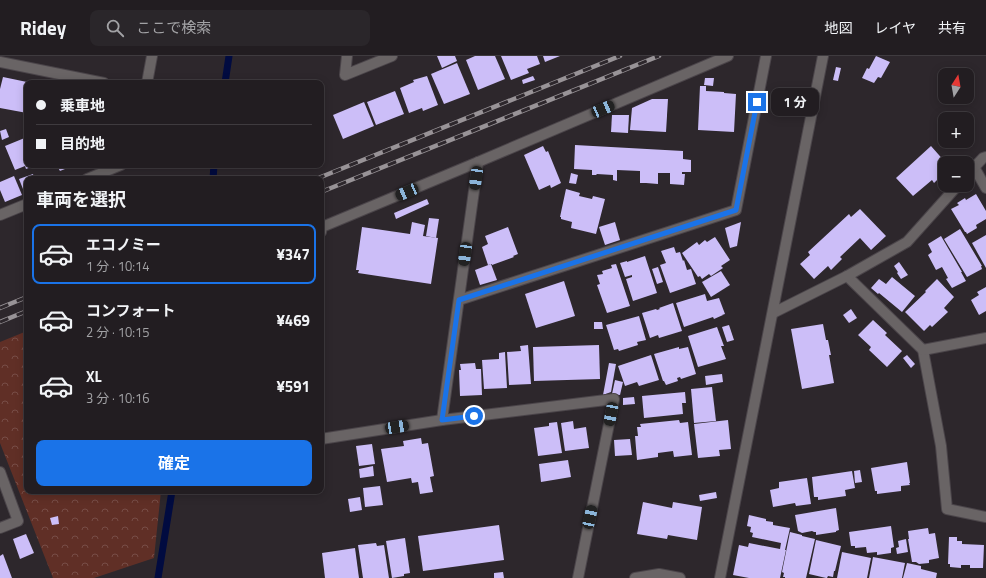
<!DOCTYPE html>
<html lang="ja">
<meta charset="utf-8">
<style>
:root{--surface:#221d21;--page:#2a262a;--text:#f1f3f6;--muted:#a2a2a5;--line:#3f3b3f;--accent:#1a73e8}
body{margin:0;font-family:"Titillium Web","Noto Sans JP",sans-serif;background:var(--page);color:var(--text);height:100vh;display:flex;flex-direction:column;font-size:15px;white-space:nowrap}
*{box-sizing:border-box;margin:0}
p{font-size:13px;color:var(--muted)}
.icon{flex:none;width:22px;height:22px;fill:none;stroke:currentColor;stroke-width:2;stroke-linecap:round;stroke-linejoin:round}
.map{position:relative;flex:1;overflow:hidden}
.side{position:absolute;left:24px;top:120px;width:300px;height:318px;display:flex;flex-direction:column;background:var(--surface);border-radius:8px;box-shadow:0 2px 10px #0003,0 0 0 1px var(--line)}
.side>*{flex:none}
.hud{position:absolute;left:24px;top:24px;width:300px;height:88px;border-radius:8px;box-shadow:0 2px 10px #0003,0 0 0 1px var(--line);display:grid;align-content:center;height:88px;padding:0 12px;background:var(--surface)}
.needle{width:26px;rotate:11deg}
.fabs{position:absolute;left:938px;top:12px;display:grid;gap:8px}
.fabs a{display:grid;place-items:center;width:36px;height:36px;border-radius:8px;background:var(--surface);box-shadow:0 2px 10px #0003,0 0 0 1px var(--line);font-size:20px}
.end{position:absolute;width:18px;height:18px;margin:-9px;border:5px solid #1a73e8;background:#fff;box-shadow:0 0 0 2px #fff}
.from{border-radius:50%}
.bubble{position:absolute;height:28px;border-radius:8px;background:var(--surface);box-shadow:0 2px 10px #0003,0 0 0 1px var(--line);font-size:13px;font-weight:700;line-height:28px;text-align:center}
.car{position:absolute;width:12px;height:24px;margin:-12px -6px;border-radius:5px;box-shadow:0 0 3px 1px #0007;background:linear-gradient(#222 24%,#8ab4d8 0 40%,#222 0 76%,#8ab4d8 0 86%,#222 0)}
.hud b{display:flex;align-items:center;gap:14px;height:38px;font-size:15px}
.hud b+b{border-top:1px solid var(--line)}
.hud i{width:10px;height:10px;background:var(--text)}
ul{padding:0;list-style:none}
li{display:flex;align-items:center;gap:12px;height:60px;margin:0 8px 6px;padding:0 4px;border:2px solid transparent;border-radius:8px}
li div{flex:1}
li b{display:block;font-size:15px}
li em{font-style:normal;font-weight:700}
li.on{border-color:var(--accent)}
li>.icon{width:36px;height:36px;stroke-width:1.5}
h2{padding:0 12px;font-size:18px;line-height:48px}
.cta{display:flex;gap:8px;margin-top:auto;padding:8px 12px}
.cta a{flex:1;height:46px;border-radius:8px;background:var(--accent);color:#fff;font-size:16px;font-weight:700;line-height:46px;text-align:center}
header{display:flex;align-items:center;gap:24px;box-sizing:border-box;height:56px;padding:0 20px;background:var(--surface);border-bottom:1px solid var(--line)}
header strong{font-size:19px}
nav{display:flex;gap:22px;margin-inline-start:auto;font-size:14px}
.search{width:280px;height:36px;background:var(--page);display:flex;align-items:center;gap:10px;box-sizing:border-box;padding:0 14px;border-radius:8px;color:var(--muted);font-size:15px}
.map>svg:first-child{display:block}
.park{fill:url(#park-crowns)}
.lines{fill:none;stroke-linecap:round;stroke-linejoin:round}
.stream{stroke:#010b40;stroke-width:7}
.building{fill:#ccbef8}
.street-casing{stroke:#4b454a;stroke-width:12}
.street{stroke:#696465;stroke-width:10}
.rail-casing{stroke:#989397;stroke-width:4.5}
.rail{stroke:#2d272c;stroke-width:3;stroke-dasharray:9;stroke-linecap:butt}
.route{stroke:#1a73e8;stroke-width:5}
</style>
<header>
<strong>Ridey</strong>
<div class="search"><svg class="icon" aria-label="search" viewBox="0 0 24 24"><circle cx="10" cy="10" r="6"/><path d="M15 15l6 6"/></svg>ここで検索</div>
<nav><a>地図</a><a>レイヤ</a><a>共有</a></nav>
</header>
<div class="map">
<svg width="986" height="522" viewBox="0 0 986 522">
<defs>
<pattern id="park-crowns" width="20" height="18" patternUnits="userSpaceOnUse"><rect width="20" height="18" fill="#602f26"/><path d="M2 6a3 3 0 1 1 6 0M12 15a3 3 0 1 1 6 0" fill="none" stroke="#774d46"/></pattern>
</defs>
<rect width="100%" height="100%" fill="#2d272c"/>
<polygon class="park" points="27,275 27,435 161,435 154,502 94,522 53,522 0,387 0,286"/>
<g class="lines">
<g class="stream">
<polyline points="225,27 229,0"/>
<polyline points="213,123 214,109"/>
<polyline points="158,522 172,435"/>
</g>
</g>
<g class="building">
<polygon points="437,0 455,0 457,5 442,12"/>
<polygon points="475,0 495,0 505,23 478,34 466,4"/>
<polygon points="501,0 537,0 540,8 527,13 529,17 511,24"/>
<polygon points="543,0 560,0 545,6"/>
<polygon points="876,0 890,6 881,22 878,21 874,27 862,22 867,12 869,13"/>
<polygon points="457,7 470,38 444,48 431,18"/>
<polygon points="836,11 841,12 838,25 833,24"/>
<polygon points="427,20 438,49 423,55 422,52 409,57 400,32 414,26 413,24"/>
<polygon points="533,20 535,24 523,28 522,24"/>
<polygon points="3,21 27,26 27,57 0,52 0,33"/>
<polygon points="705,22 714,22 713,30 704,29"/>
<polygon points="700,30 706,30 706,35 724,36 724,37 736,38 734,76 698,74"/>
<polygon points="395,35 404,58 376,69 367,46"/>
<polygon points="652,43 668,43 666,76 630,74 632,52"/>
<polygon points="364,46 374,70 343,83 333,59"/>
<polygon points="612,59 629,59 628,77 611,76"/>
<polygon points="6,73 9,81 2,84 0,75"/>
<polygon points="27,81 27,109 37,109 26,113 25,110 15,114 5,90"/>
<polygon points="575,89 683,95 683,103 691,104 691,116 682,116 682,118 685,118 684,129 670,128 670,117 658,117 658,128 646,127 640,127 640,115 617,114 617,125 613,124 613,119 597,118 596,119 592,119 592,114 574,113"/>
<polygon points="543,90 546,96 548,95 561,127 551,132 550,129 539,134 524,99"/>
<polygon points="931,90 946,107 945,107 945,116 934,127 932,124 913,140 896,122"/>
<polygon points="60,109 69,109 70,111 60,115 57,110"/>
<polygon points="571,117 578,119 576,128 569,127"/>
<polygon points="33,118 34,123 27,123 27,137 25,138 19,123"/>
<polygon points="14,120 22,139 5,146 0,134 0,126"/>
<polygon points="566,133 580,137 579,140 592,143 593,140 605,143 596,178 571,172 572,166 561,163 561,161 560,161"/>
<polygon points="976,138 986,155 986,163 976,169 977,172 967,178 966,176 965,176 951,153 959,149 957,147 965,142 966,144"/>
<polygon points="427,143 429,148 396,163 394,157"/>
<polygon points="860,153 886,180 871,194 860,182 840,201 842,203 831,214 828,210 814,223 800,208 810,199 808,196 849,158 851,161"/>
<polygon points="429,162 439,163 436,182 426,180"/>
<polygon points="412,166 425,169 423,180 438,182 431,228 358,217 359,214 356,214 362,171 410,178"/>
<polygon points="615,166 620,184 605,189 599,171"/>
<polygon points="741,166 737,190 730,192 725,172"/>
<polygon points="508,171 518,198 513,200 514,201 492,209 492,208 488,209 482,191 488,188 485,180"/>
<polygon points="960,173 982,210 981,210 982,213 967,221 944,183"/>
<polygon points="986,179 986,212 972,187"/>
<polygon points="941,180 962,216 961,216 966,225 952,232 946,223 948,222 942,211 936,214 928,199 932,196 928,188"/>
<polygon points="715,181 730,204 721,210 723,212 711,220 709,218 702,223 700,220 698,221 682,197 697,186 699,189 705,184 707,186"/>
<polygon points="674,191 676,197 680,196 683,205 684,204 687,214 691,213 696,228 670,237 660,209 666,207 661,195"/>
<polygon points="645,200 657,237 633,245 626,223 632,221 632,219 625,221 620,207 627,205 627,206"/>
<polygon points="899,206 908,219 901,223 897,217 898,216 894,210"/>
<polygon points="491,208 497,224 480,229 475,214"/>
<polygon points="616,208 630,250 607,257 597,229 600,228 597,219 603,218 602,215 612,212 611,209"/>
<polygon points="658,211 663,226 657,228 652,213"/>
<polygon points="721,215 730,229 711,241 702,226"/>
<polygon points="892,221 915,240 902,256 879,237 878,238 871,232 879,223 886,228"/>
<polygon points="937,223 954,241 944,252 948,256 932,271 930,269 924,275 905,256 926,236 925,235"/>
<polygon points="564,225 575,260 536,272 525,238"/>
<polygon points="986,231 986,255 979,259 971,244 979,239 977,236"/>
<polygon points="705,238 707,245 719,242 725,258 722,259 723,259 714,263 713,261 684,271 676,247"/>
<polygon points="673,247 682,275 659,282 658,279 650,282 642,257 656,253 657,254 660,253 659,252"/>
<polygon points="851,253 857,262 849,267 843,259"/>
<polygon points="639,260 646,284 637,286 638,289 619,295 618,293 614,294 606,269"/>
<polygon points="873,264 887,277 885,279 902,295 887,311 869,294 871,291 858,279"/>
<polygon points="594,266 602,266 603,273 594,273"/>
<polygon points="823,268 826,284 828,284 831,299 829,299 834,327 802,333 791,273"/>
<polygon points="729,269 734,284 727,286 722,271"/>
<polygon points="717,271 724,290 721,290 726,303 698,311 688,280"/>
<polygon points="528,289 531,328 509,329 507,296 521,295 520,290"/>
<polygon points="599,289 600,323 534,325 533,291"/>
<polygon points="679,291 679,293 688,291 696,318 681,323 680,321 677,322 678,325 666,329 664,325 663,325 654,298"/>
<polygon points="505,296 507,332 484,333 482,304 499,303 499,297"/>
<polygon points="651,299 659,324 639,330 637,326 625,330 618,310"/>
<polygon points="907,299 915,308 911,312 903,302"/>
<polygon points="475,307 476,313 481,313 482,339 460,340 459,314 461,314 460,308"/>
<polygon points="609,307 616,308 611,336 603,339"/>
<polygon points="722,318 723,326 706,329 705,320"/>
<polygon points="615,324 623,326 620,339 612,338"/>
<polygon points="712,331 716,365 694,367 691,333"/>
<polygon points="685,336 686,347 682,347 683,358 644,362 642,340"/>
<polygon points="634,341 635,348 623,349 623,342"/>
<polygon points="679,364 680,367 688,366 692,399 674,401 673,395 658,397 658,401 637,404 635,380 638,380 637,371 641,371 640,368"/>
<polygon points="728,364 731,393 719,394 720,400 698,402 694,368"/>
<polygon points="573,365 574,373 586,371 589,392 565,395 561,367"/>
<polygon points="557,366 562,397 538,400 534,372 549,370 549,367"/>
<polygon points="421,382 422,388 428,387 434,420 430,421 433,436 420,438 418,426 412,427 411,422 387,426 381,393 404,390 403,385"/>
<polygon points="630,383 632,399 615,400 614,384"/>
<polygon points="372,388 375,408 359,410 356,390"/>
<polygon points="568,404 571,421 541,426 539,408"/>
<polygon points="907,406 910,427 909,427 910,429 901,430 901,435 877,438 877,435 875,435 871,412"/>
<polygon points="373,410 374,420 360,422 359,413"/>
<polygon points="860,414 862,426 855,427 854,415"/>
<polygon points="852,415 855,432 845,434 846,440 818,444 818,441 814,441 812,421"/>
<polygon points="807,422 811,448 796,450 795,447 773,451 770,434 779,432 779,426"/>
<polygon points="380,430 383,449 365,451 363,432"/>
<polygon points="716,436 717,442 700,445 699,439"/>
<polygon points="360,441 362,454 350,456 348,443"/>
<polygon points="643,446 672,452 673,446 702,451 697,484 668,479 667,483 637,478"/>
<polygon points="836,452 839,474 836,475 836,476 816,479 816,476 814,476 812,475 802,477 798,475 795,459"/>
<polygon points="749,459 766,463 766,465 773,466 773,469 790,472 785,494 786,494 780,522 749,522 733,519 739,489 748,491 749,487 780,493 781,487 752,481 753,477 750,476 751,471 747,470"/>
<polygon points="58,460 59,468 52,469 50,462"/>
<polygon points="499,469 504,504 423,515 418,480"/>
<polygon points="891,470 894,491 891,492 891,497 877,499 877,496 867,497 866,491 855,492 855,490 851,490 849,476"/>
<polygon points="928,472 929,478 935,477 939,502 929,504 929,507 919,508 916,506 912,506 908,483 909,483 908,475"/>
<polygon points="790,476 802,479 802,480 815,483 806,522 785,522 785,521 783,521 784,517 782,516"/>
<polygon points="26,478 34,497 20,503 13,483"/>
<polygon points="949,481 957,481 957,485 962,485 962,488 984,489 983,512 970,512 970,509 961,509 961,512 950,511 950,508 948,508"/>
<polygon points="405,482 410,517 404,518 404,520 392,522 386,485"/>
<polygon points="906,483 908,496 897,498 896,492 899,491 898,485"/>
<polygon points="816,484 841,490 835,515 834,515 833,521 828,520 827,522 826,522 809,518"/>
<polygon points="376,487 377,490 384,489 389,522 363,522 358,489"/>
<polygon points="355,492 359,522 325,522 322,497"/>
<polygon points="842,496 871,502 867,522 837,522"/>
<polygon points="3,498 12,522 0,522 0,500"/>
<polygon points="873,501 905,507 902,522 869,522"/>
<polygon points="907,507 921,510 921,513 937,517 936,522 903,522"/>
<polygon points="503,516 504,522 494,522 494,517"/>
</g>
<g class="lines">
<defs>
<g id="street">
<polyline points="347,0 345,19 392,0"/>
<polyline points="0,6 104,27"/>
<polyline points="147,27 152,0"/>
<polyline points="974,111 986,132"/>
<polyline points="967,119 983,102 986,101"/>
<polyline points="87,123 121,109"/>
<polyline points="0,159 27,148"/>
<polyline points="321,176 322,171 478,106 728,0"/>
<polyline points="847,220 923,294 941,390 947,453 986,461"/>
<polyline points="459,244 736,154 766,0"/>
<polyline points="773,257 847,220 907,186 958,129"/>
<polyline points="923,294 986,282"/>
<polyline points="442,364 478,106"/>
<polyline points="321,383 442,364 614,343 578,522"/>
<polyline points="0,416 18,465 0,472"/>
<polyline points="635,522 659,518 680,522"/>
<polyline points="720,522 823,0"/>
</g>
</defs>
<use href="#street" class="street-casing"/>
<use href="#street" class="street"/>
<defs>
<g id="rail">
<polyline points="316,123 620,0"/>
<polyline points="321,136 659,0"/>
<polyline points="0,252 27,241"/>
<polyline points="0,266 27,255"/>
</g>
</defs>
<use href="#rail" class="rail-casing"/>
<use href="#rail" class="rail"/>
</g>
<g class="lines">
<polyline class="route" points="474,360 442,364 459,244 736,154 757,46"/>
</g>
</svg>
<div class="fabs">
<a><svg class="needle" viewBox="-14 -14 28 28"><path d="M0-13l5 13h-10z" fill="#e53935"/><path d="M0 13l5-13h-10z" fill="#a2a2a5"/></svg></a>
<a>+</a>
<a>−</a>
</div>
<i class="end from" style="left:474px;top:360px"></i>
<i class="end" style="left:757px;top:46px"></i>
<div class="bubble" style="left:771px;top:32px;width:48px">1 分</div>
<i class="car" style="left:603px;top:53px;rotate:67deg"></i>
<i class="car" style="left:476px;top:122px;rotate:188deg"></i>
<i class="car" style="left:407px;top:136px;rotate:247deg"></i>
<i class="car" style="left:465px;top:198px;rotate:188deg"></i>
<i class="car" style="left:611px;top:358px;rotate:191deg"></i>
<i class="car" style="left:397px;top:371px;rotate:81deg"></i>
<i class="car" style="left:590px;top:461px;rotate:12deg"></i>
<div class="hud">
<b><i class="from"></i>乗車地</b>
<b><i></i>目的地</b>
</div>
<section class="side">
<h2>車両を選択</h2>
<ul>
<li class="on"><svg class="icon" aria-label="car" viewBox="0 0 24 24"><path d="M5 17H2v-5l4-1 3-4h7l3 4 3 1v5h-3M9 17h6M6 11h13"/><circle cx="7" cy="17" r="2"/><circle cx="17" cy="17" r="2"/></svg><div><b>エコノミー</b><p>1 分 · 10:14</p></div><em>¥347</em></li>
<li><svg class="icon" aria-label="car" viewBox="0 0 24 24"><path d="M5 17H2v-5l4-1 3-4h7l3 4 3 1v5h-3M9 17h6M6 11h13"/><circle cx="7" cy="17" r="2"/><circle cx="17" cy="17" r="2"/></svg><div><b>コンフォート</b><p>2 分 · 10:15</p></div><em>¥469</em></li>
<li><svg class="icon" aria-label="car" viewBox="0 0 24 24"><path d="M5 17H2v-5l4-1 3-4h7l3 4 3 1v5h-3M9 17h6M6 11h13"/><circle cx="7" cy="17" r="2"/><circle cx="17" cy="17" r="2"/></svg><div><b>XL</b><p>3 分 · 10:16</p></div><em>¥591</em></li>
</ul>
<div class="cta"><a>確定</a></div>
</section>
</div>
